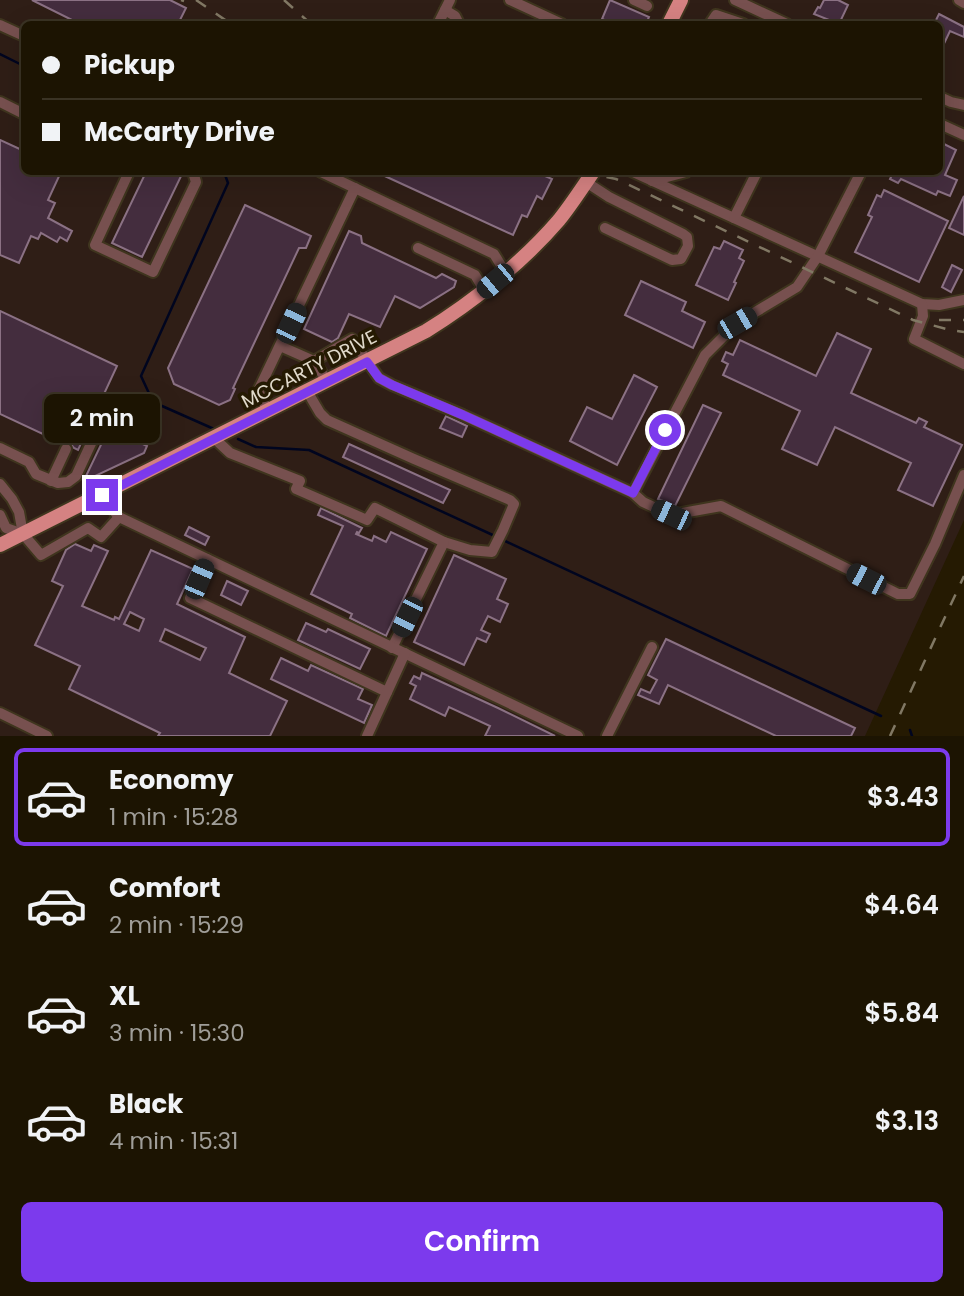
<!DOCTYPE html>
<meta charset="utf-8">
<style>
:root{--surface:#1c1402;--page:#251d0c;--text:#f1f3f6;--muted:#a09e99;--line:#3a3324;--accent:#7c3aed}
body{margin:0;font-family:Poppins,sans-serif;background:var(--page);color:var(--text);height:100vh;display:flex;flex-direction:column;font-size:26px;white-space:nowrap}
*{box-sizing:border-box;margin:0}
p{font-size:23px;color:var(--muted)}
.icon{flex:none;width:38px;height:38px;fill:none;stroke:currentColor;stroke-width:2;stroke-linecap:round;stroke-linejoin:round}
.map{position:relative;height:736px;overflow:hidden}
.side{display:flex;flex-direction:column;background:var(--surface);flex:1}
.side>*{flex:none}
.banner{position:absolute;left:21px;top:21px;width:922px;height:154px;border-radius:10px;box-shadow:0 7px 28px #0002,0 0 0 2px var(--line);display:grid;align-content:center;height:154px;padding:0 21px;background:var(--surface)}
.end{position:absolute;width:32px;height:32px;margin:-16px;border:9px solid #7c3aed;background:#fff;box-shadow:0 0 0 4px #fff}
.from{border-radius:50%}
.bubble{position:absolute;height:49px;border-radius:10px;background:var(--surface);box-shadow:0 7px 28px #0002,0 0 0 2px var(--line);font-size:23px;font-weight:600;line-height:49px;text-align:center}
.car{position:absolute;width:21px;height:42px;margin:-21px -10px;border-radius:9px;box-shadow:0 0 5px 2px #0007;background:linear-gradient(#222 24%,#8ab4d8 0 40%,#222 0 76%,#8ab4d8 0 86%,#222 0)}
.banner b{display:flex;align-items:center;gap:24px;height:66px;font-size:26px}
.banner b+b{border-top:2px solid var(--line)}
.banner i{width:18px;height:18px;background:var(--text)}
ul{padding:12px 0 0;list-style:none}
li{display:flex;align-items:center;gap:21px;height:98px;margin:0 14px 10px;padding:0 7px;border:4px solid transparent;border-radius:10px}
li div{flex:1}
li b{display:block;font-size:26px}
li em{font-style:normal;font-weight:600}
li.active{border-color:var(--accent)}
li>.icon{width:63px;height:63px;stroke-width:1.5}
.primary-button{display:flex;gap:14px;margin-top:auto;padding:14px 21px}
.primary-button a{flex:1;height:80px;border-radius:10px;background:var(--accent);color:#fff;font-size:28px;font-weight:600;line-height:80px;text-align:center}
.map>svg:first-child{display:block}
.industrial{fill:#2f1e16;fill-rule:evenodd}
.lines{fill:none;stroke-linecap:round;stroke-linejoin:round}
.stream{stroke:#00051f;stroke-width:2.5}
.building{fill:#442d3e;stroke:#8b7184;stroke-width:2;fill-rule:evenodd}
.minor-casing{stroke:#3f351e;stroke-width:14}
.major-casing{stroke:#3f351e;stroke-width:18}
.minor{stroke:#77504f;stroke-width:10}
.major{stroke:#d58282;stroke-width:14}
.rail{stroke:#817864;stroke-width:2.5;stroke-dasharray:12 12;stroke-linecap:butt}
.route{stroke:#7c3aed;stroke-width:9}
.labels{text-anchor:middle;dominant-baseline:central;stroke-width:7;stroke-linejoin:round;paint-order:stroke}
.street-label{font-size:19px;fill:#e1dacb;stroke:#251a02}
</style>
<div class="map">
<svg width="964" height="736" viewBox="0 0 964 736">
<rect width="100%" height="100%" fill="#251a02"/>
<path class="industrial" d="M0 0H964V520L865 736H0ZM24 24H940V172H24Z"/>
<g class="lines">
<g class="stream">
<polyline points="0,54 24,66"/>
<polyline points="214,429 153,402 141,376 228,183 224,172"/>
<polyline points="238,439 256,447 309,450 497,537"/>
<polyline points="503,540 881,716"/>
<polyline points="910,730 912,736"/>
</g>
</g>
<g class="building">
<polygon points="32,0 170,0 186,8 178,24 80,24"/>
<polygon points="610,0 649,17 646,24 614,24 602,19"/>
<polygon points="824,0 838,0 848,5 839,24 814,14 818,7 820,8"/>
<polygon points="939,14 964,27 964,37 950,31 940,52 940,24 934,24"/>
<polygon points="0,140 24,151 24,172 61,172 48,200 55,203 48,218 72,231 67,241 60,237 57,242 41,233 38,239 31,236 19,263 0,255"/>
<polygon points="940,142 956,150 945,175 957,180 950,196 938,191 936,195 901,179 898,183 890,179 892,175 886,172 940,172"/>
<polygon points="146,172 183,172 142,257 112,243"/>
<polygon points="376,172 536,172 552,179 542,199 537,196 527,217 522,215 513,235"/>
<polygon points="884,190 948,221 919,282 855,252 872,217 868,215 877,195 881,197"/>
<polygon points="964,196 964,235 949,228"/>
<polygon points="245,205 311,236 306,248 299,248 233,388 235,389 230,400 219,405 174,384 168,368"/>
<polygon points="349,231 361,236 362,243 436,278 442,274 456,281 454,287 420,308 395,296 380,327 349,314 338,338 332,342 304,329"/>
<polygon points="724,241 743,250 739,258 744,261 734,282 736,283 728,300 696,285 714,247 720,249"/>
<polygon points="952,265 962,270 951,292 942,287"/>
<polygon points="641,281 686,302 682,311 705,322 693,348 625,315"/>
<polygon points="0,311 117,366 78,450 74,448 69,442 62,443 0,414"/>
<polygon points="837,333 871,349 851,393 916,423 919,418 927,422 924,427 962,445 933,506 898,490 911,463 835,427 817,465 782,449 800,411 723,375 728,364 722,361 726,352 733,355 740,340 816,376"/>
<polygon points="634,375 657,387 617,465 570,441 587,407 612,419"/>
<polygon points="703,405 721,413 675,506 658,499"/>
<polygon points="446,416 467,426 462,437 440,428"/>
<polygon points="109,428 147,446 144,453 91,478 86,476"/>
<polygon points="349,444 450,490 443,503 343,457"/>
<polygon points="321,508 362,528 359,533 357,532 356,534 372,541 374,536 386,542 391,532 427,549 386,636 350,618 352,614 311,594 343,526 318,515"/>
<polygon points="189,527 209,537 205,545 185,535"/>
<path d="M75 544 91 551 94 545 108 551 82 606 114 620 115 617 119 619 151 550 193 569 177 604 245 637 229 673 287 701 270 736H158L160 733 69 689 80 666 35 645 63 586 52 581 66 550ZM130 612 144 619 139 631 124 624ZM165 629 206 648 200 660 160 641Z"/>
<polygon points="454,555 506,579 497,599 508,604 500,622 488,616 481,630 490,634 486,642 477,638 464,665 414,642"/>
<polygon points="227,581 248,591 241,605 221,595"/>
<polygon points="306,623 326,632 328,629 370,649 360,669 298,640"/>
<polygon points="666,639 855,728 851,736 776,736 668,685 659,704 638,695 641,689 650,693 657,680 648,675"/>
<polygon points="281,658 308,671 311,665 363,689 358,699 372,705 364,723 271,679"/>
<polygon points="422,673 498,708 555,736 485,736 490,726 449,707 445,716 410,699 416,686 410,683 414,676 420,679"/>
</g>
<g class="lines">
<defs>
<g id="minor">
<polyline points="510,0 562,24"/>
<polyline points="634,0 647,6"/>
<polyline points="735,0 787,24"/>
<polyline points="959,0 964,3"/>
<polyline points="445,10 455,16 459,24"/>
<polyline points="438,24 450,0"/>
<polyline points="710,24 716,15 743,24"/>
<polyline points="0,25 24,36"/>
<polyline points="940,97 951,102 964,105"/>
<polyline points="0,102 24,114"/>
<polyline points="940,124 964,135"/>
<polyline points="129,172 95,245 153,272 196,182 193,172"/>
<polyline points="321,172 494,254 505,272"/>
<polyline points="633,172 922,304 939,305 964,300"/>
<polyline points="861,172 818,256 797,287 737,323 705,355 633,493 643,502 671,515 721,506 898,594 910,594 935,544 964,475"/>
<polyline points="652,181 686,172"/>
<polyline points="586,182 609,197 683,234 687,237 688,246 681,259 672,260 605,228"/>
<polyline points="734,218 757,172"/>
<polyline points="418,248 475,275 484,290"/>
<polyline points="922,304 923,316 914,339 964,364"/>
<polyline points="280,346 314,361 327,381"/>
<polyline points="314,361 352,339 379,378 392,385 463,415 633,493"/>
<polyline points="307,391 320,413 327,420 414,459 510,500 514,504 503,530 492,552 470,550 444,542"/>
<polyline points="268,411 258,391 355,188"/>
<polyline points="214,438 230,453 300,481 296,489 367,520 375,508 444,542 392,648"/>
<polyline points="0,448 29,462 36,474 58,483 68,482 76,476 95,435"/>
<polyline points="51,481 66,449"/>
<polyline points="0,484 12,499 19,512 23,534 41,555 88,528 101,537 119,517"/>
<polyline points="101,495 119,517 578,736"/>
<polyline points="0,515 6,528 23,534"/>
<polyline points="207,559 190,598 387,692"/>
<polyline points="0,713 47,736"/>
<polyline points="367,736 405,653"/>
<polyline points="607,736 652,647"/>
</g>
<g id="major">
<polyline points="669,24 681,0"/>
<path d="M0 545 426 331C473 302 523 262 559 220 571 205 582 188 593 172"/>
</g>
</defs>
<use href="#minor" class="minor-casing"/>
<use href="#major" class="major-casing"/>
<use href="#minor" class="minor"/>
<use href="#major" class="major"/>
<g class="rail">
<polyline points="181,0 184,1"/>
<polyline points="196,0 231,24"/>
<polyline points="284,0 311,24"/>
<polyline points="543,172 554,176"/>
<polyline points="583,172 616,179 627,184 913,320 950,330 964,332"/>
<polyline points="939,320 964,320"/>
<polyline points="890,736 964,576"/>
</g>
</g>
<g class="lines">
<polyline class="route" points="102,495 367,362 379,378 392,385 463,415 633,493 665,430"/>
</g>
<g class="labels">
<g class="street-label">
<text transform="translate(309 369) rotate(-27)">MCCARTY DRIVE</text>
</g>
</g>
</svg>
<i class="end from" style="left:665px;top:430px"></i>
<i class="end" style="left:102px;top:495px"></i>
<div class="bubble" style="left:44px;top:394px;width:116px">2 min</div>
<i class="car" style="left:495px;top:281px;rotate:230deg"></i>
<i class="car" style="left:291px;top:323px;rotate:25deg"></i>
<i class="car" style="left:737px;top:323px;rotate:60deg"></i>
<i class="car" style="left:671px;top:515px;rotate:295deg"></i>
<i class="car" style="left:199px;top:579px;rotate:23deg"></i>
<i class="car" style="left:866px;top:579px;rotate:297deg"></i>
<i class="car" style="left:407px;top:617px;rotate:206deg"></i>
<div class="banner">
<b><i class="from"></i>Pickup</b>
<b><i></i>McCarty Drive</b>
</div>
</div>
<section class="side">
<ul>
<li class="active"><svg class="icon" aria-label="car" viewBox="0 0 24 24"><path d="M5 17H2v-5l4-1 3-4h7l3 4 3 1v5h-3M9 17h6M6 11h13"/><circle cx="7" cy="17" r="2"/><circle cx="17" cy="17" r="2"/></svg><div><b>Economy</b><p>1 min · 15:28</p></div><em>$3.43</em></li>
<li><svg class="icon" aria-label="car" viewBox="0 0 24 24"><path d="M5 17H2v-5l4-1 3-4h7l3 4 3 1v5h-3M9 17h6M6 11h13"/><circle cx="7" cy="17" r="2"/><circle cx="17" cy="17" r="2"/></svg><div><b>Comfort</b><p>2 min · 15:29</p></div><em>$4.64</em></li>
<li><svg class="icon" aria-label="car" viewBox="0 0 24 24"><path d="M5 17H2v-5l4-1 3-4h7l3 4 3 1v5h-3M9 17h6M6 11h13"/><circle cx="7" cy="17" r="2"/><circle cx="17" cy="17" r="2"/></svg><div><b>XL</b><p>3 min · 15:30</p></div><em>$5.84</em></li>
<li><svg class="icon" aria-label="car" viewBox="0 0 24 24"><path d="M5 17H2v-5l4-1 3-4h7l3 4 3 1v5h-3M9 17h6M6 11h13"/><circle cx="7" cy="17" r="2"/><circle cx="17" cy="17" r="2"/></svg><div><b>Black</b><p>4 min · 15:31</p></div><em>$3.13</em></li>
</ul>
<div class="primary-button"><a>Confirm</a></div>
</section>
